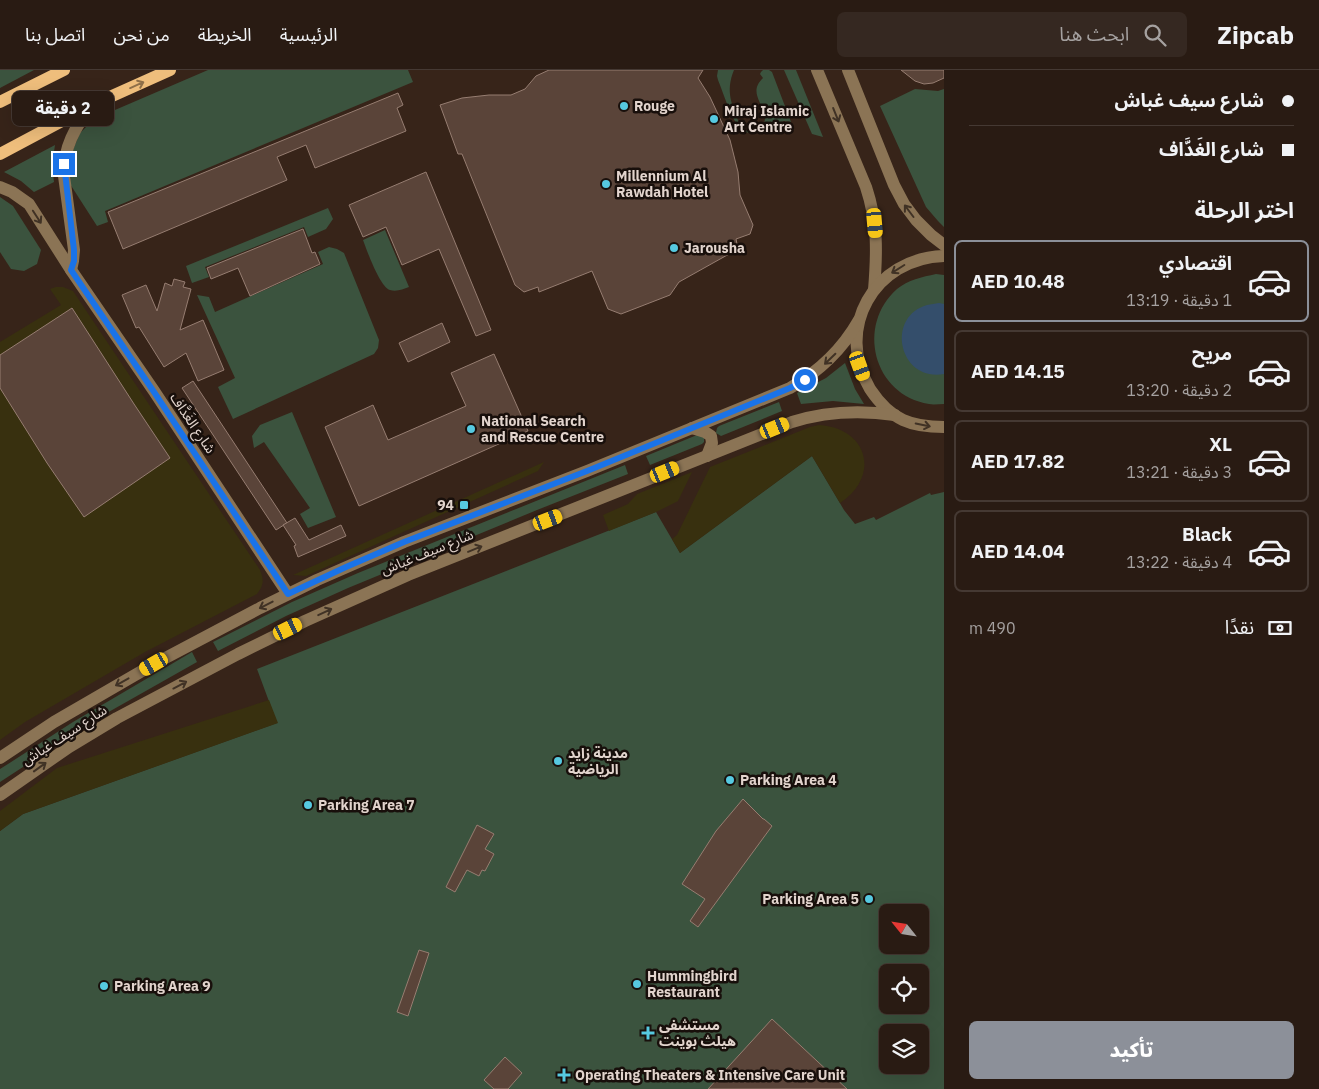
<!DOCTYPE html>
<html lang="ar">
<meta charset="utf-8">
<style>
:root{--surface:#291b13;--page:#352821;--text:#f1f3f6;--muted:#a5a1a0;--line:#453933;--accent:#8c9099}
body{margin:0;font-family:"IBM Plex Sans","Noto Sans Arabic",sans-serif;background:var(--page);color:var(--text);direction:rtl;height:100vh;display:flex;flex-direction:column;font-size:19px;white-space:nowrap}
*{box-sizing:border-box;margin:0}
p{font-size:16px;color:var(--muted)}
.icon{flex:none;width:28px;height:28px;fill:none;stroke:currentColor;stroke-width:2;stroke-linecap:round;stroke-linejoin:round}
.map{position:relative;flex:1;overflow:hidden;direction:ltr}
.details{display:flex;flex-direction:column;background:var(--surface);width:375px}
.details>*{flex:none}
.banner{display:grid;align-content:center;height:110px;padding:0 25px;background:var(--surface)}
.needle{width:32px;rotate:300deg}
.buttons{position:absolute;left:879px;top:834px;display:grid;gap:10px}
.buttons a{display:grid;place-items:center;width:50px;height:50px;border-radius:8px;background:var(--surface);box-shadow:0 5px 20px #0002,0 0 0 1px var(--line);font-size:25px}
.end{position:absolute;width:22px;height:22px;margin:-11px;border:6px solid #1a73e8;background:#fff;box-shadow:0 0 0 2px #fff}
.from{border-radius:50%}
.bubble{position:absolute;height:35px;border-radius:8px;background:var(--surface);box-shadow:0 5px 20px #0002,0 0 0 1px var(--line);font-size:16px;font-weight:800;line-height:35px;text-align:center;direction:rtl}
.car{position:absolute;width:15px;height:30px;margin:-15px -8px;border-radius:6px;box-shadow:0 0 4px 1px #0007;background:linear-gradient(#f5c518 24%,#345 0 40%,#f5c518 0 76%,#345 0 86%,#f5c518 0)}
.banner b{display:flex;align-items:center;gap:18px;height:48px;font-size:19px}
.banner b+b{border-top:1px solid var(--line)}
.banner i{width:12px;height:12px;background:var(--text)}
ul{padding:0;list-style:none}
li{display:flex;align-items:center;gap:15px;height:82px;margin:0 10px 8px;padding:0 15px;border:2px solid var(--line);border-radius:8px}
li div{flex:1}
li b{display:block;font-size:19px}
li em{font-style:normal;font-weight:800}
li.on{border-color:var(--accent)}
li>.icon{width:45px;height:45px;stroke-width:1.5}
h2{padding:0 25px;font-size:22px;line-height:60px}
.pay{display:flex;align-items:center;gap:12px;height:55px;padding:0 25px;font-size:19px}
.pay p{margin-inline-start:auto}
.primary-button{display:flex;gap:10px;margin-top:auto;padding:10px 25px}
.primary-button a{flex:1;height:58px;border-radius:8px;background:var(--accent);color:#fff;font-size:20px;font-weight:800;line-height:58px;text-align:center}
header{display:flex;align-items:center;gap:30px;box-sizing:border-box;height:70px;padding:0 25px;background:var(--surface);border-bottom:1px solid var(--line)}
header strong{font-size:24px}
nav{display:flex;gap:28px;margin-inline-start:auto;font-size:18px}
.search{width:350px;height:45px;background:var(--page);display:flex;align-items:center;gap:12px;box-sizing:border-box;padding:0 18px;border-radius:8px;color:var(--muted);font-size:19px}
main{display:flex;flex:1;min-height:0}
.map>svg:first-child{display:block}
.green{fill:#3b533e;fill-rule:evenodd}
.sand{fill:#38300f}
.water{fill:#344e6b}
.building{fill:#5a4439;stroke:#967d71}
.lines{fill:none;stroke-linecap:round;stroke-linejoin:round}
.minor{stroke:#8b7455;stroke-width:12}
.major{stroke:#efbe7c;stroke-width:12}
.oneway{stroke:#8e6f49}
.oneway2{stroke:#403225}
.route{stroke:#1a73e8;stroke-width:6}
.poi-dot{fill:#56c9e0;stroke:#180f0b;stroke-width:2}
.labels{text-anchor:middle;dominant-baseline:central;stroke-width:5;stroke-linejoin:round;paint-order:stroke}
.poi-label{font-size:14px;font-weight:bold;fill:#e2d4cd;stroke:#180f0b;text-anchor:start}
.street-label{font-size:14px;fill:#e2d4cd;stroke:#180f0b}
</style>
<header>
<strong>Zipcab</strong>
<div class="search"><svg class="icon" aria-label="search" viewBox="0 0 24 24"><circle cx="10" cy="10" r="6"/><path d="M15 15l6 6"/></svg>ابحث هنا</div>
<nav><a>الرئيسية</a><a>الخريطة</a><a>من نحن</a><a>اتصل بنا</a></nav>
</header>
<main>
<section class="details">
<div class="banner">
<b><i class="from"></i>شارع سيف غباش</b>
<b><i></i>شارع الغَدَّاف</b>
</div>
<h2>اختر الرحلة</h2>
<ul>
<li class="on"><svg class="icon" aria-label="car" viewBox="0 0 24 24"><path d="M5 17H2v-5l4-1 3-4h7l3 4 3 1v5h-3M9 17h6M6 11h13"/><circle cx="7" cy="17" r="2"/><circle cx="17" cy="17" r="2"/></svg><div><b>اقتصادي</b><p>1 دقيقة · 13:19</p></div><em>AED 10.48</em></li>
<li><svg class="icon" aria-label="car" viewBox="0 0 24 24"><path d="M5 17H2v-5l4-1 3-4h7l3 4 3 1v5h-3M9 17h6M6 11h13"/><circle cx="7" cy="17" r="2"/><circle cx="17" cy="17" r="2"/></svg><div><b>مريح</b><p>2 دقيقة · 13:20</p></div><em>AED 14.15</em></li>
<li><svg class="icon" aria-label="car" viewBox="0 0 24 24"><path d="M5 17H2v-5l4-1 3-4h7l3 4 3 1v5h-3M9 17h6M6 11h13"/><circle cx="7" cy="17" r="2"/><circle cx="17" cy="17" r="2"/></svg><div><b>XL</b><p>3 دقيقة · 13:21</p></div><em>AED 17.82</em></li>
<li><svg class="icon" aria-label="car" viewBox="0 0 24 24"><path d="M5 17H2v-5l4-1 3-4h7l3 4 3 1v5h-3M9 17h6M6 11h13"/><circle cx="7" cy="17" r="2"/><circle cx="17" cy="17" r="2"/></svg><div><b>Black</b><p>4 دقيقة · 13:22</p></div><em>AED 14.04</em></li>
</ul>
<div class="pay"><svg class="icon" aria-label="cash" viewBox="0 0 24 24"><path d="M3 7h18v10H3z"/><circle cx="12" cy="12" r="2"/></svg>نقدًا<p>490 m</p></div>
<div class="primary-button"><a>تأكيد</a></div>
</section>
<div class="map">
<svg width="944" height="1019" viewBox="0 0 944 1019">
<rect width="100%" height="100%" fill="#372419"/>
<g class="green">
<polygon points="0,0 34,0 0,18"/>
<polygon points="208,0 408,0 413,12 105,141 108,152 97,156 70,114 72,82 80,63 94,49"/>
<path d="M718 0H734C725 22 732 35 740 55 744 61 750 61 757 62 752 63 747 64 742 60 733 54 723 22 718 10L717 6Z"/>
<path d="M763 0H769L772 2 791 52 784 51 760 60C777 40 743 27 763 8L760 4 761 2Z"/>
<polygon points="784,0 796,0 823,67 812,64"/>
<polygon points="915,19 938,21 944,19 944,157 938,151 926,137 880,36"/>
<polygon points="55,75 52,95 54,112 34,122 21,111 4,102"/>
<polygon points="0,127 13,136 41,180 37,194 24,201 11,199 0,182"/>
<polygon points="328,138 333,149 326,159 308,167 304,157 205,197 209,207 192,213 186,196"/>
<path d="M385 160 409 217C403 219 397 222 390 220 380 217 367 181 363 170Z"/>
<polygon points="329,177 337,179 344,183 379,270 378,278 374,284 233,349 218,317 235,308 197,225 209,227 215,242 323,194 318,182"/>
<path d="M936 204 944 205V334C939 334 933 335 929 334 873 325 856 255 897 219 908 210 922 207 936 204Z"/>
<polygon points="845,293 855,319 864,334 833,331 801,334 797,323 826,308"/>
<polygon points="779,332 782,341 721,366 716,363 717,358 719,356"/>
<polygon points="292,342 336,447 308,458 300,444 310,438 264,372 254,378 252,366 260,355"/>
<polygon points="697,365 704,367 704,372 702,374 650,395 646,386"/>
<path d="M812 386 844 440 855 454 874 447 876 450 930 423 931 425 944 422V1019H0V761L23 744 277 653 257 599 656 442 680 483ZM888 842H920V875H888ZM888 902H920V935H888ZM888 962H920V995H888Z"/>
<polygon points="625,395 628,404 537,440 348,518 286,546 218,581 213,572 292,532 358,503"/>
<polygon points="192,582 197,592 98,648 0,712 0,699 8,694 73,652"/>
</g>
<g class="sand">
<path d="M56 217H63L73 221 260 500C264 510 264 515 257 524L145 582 25 652 0 670V272L61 235 50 219Z"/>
<path d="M819 355C868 358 881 406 840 433L812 386 680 483 672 469 677 465 710 397 810 357Z"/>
<polygon points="544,392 538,401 306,506 293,505"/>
<polygon points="692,402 678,431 656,442 609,461 603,445 628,434 637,424"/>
<polygon points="269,630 278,653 23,744 0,761 0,741 57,698"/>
</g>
<path class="water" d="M939 233 944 234V304C899 312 885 247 927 235 931 234 935 234 939 233Z"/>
<g class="building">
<polygon points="549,0 703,0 698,8 710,27 730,70 738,102 740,125 753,155 750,164 736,169 738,179 679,212 670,225 621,244 608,239 592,201 539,222 538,217 524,222 515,215 462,84 458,84 440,35 462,28 489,25 511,25 525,19 536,6"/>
<polygon points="901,0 944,0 944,8 933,13 924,14 915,11"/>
<polygon points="398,23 403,35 397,38 406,61 315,98 306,75 277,87 287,110 123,179 108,142"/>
<polygon points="426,102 491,260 476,266 439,179 402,195 386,157 363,167 349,135"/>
<polygon points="303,159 312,183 315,182 320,194 250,226 238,198 211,209 207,198"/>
<polygon points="174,209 185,212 183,217 191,219 180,260 203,250 224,300 198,311 186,283 164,297 139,257 136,258 122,225 146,215 157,241 165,213 172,216"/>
<polygon points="72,238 134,334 170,388 84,447 47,393 0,318 0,285"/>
<polygon points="442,253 450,272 408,292 399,273"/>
<polygon points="494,284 528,361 359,436 325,357 373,335 388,370 466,336 451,303"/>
<polygon points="193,311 287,453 276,460 182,318"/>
<polygon points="295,448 309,470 341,455 346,466 298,487 294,476 296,475 283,455"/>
<polygon points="743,729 763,749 764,749 772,756 698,857 690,851 705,829 682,814 716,761"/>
<polygon points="477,755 494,764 485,779 494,784 485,801 482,800 479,806 467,800 455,822 446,817"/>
<polygon points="419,880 429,883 408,946 397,942"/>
<polygon points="772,949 847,1019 708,1019"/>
<polygon points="505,987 522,1003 508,1019 494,1019 484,1010"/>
</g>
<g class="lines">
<g class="minor">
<path d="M817 0 866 117C878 153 877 183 874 220"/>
<polyline points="848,0 894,115 904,134 916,150 931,165 944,175"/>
<polyline points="0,117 12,122 29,134 71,200 154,321 288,524"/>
<path d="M944 186C874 188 834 259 870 319 878 331 890 344 903 350 916 356 930 357 944 357"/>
<path d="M71 200 73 191 74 180 64 106C63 78 75 57 92 35"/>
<polyline points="692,358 705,362 711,366 712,373 707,386"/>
<path d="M0 688 54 652 154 594 260 538 317 510 404 472 587 401 790 318C820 301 842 280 859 250"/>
<path d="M0 725 69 677 117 648 238 584 305 551 408 505 792 352C827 341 860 340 895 345"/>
</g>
<g class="major">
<polyline points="0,32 64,0"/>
<polyline points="0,84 92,35 170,0"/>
</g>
</g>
<defs><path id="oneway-shaft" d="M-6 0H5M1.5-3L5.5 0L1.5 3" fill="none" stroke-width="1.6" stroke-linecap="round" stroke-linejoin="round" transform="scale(1.25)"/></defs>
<use class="oneway" href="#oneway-shaft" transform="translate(137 15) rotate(-24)"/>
<g class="oneway2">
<use href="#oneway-shaft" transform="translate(836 45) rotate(68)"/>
<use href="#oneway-shaft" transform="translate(909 141) rotate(-127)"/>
<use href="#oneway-shaft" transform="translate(37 147) rotate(57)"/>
<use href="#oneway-shaft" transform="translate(898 199) rotate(148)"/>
<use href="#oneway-shaft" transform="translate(830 289) rotate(136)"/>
<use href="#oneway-shaft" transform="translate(923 355) rotate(12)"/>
<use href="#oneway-shaft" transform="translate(475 479) rotate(-22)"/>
<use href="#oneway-shaft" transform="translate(266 535) rotate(153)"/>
<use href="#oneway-shaft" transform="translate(325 542) rotate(-25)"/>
<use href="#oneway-shaft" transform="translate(122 612) rotate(151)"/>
<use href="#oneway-shaft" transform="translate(180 615) rotate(-28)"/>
<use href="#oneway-shaft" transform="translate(40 697) rotate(-36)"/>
</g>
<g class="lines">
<polyline class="route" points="64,94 74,180 74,191 71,200 154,322 288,524 346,497 404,472 587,401 790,318 805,310"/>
</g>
<g class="poi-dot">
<circle cx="624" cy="36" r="5"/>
<circle cx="714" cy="49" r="5"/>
<circle cx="606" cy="114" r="5"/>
<circle cx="674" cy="178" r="5"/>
<circle cx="471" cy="359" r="5"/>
<rect x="459" y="430" width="10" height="10" rx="2.5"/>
<circle cx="558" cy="691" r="5"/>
<circle cx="730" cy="710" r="5"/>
<circle cx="308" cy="735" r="5"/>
<circle cx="869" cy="829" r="5"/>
<circle cx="637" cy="914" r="5"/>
<circle cx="104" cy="916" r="5"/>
<path d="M645.5 955.5h5v5h5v5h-5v5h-5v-5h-5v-5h5z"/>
<path d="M561.5 997.5h5v5h5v5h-5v5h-5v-5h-5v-5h5z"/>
</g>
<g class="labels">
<g class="poi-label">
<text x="634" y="36">Rouge</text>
<text x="724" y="41">Miraj Islamic<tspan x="724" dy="16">Art Centre</tspan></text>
<text x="616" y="106">Millennium Al<tspan x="616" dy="16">Rawdah Hotel</tspan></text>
<text x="684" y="178">Jarousha</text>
<text x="481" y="351">National Search<tspan x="481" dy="16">and Rescue Centre</tspan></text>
<text x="454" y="435" text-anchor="end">94</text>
<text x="568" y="683">مدينة زايد<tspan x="568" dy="16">الرياضية</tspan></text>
<text x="740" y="710">Parking Area 4</text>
<text x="318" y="735">Parking Area 7</text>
<text x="859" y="829" text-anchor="end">Parking Area 5</text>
<text x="647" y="906">Hummingbird<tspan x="647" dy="16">Restaurant</tspan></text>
<text x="114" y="916">Parking Area 9</text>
<text x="659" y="955">مستشفى<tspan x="659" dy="16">هيلث بوينت</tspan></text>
<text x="575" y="1005">Operating Theaters &amp; Intensive Care Unit</text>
</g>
<g class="street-label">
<text transform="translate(193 353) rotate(56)">شارع الغَدَّاف</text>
<text transform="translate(427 482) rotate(-22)">شارع سيف غباش</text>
<text transform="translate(64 665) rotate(-33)">شارع سيف غباش</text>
</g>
</g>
</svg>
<div class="buttons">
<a><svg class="needle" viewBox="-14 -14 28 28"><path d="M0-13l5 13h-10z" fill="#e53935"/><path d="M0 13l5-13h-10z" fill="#a5a1a0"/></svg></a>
<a><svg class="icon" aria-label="locate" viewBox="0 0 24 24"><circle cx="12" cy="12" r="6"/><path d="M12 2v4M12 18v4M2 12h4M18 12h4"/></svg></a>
<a><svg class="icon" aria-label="layers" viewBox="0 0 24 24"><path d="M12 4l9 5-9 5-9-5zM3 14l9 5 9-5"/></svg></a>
</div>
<i class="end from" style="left:805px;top:310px"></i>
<i class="end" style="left:64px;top:94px"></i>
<div class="bubble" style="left:12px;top:21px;width:102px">2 دقيقة</div>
<i class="car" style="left:875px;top:153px;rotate:175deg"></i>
<i class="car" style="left:860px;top:296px;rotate:160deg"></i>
<i class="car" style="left:775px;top:358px;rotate:68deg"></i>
<i class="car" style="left:665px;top:402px;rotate:68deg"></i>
<i class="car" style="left:548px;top:450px;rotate:69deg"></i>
<i class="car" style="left:288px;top:559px;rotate:64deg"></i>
<i class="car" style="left:154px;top:594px;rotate:240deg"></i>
</div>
</main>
